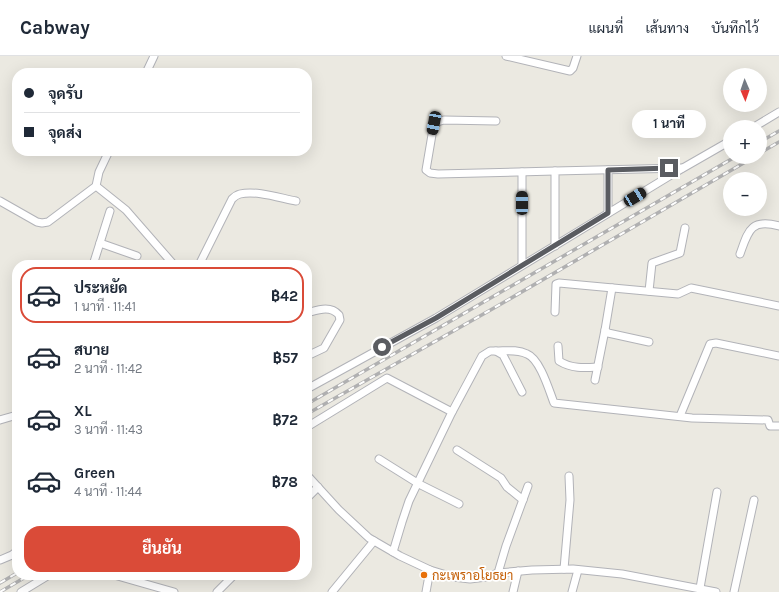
<!DOCTYPE html>
<html lang="th">
<meta charset="utf-8">
<style>
:root{--surface:#fff;--page:#f6f6f7;--text:#1f2937;--muted:#747a83;--line:#e0e1e3;--accent:#da4b38}
body{margin:0;font-family:Karla,Sarabun,sans-serif;background:var(--page);color:var(--text);height:100vh;display:flex;flex-direction:column;font-size:15px;white-space:nowrap}
*{box-sizing:border-box;margin:0}
p{font-size:13px;color:var(--muted)}
.icon{flex:none;width:22px;height:22px;fill:none;stroke:currentColor;stroke-width:2;stroke-linecap:round;stroke-linejoin:round}
.map{position:relative;flex:1;overflow:hidden}
.sheet{position:absolute;left:12px;top:204px;width:300px;height:320px;display:flex;flex-direction:column;background:var(--surface);border-radius:16px;box-shadow:0 4px 16px #0002}
.sheet>*{flex:none}
.hud{position:absolute;left:12px;top:12px;width:300px;height:88px;border-radius:16px;box-shadow:0 4px 16px #0002;display:grid;align-content:center;height:88px;padding:0 12px;background:var(--surface)}
.needle{width:26px;rotate:178deg}
.controls{position:absolute;left:723px;top:12px;display:grid;gap:8px}
.controls a{display:grid;place-items:center;width:44px;height:44px;border-radius:50%;background:var(--surface);box-shadow:0 4px 16px #0002;font-size:20px}
.end{position:absolute;width:18px;height:18px;margin:-9px;border:5px solid #5a5c61;background:#fff;box-shadow:0 0 0 2px #fff}
.from{border-radius:50%}
.bubble{position:absolute;height:28px;border-radius:14px;background:var(--surface);box-shadow:0 4px 16px #0002;font-size:13px;font-weight:700;line-height:28px;text-align:center}
.car{position:absolute;width:12px;height:24px;margin:-12px -6px;border-radius:5px;box-shadow:0 0 3px 1px #0007;background:linear-gradient(#222 24%,#8ab4d8 0 40%,#222 0 76%,#8ab4d8 0 86%,#222 0)}
.hud b{display:flex;align-items:center;gap:14px;height:38px;font-size:15px}
.hud b+b{border-top:1px solid var(--line)}
.hud i{width:10px;height:10px;background:var(--text)}
ul{padding:7px 0 0;list-style:none}
li{display:flex;align-items:center;gap:12px;height:56px;margin:0 8px 6px;padding:0 4px;border:2px solid transparent;border-radius:16px}
li div{flex:1}
li b{display:block;font-size:15px}
li em{font-style:normal;font-weight:700}
li.selected{border-color:var(--accent)}
li>.icon{width:36px;height:36px;stroke-width:1.5}
.cta{display:flex;gap:8px;margin-top:auto;padding:8px 12px}
.cta a{flex:1;height:46px;border-radius:16px;background:var(--accent);color:#fff;font-size:16px;font-weight:700;line-height:46px;text-align:center}
header{display:flex;align-items:center;gap:24px;box-sizing:border-box;height:56px;padding:0 20px;background:var(--surface);border-bottom:1px solid var(--line)}
header strong{font-size:19px}
nav{display:flex;gap:22px;margin-inline-start:auto;font-size:14px}
.map>svg:first-child{display:block}
.lines{fill:none;stroke-linecap:round;stroke-linejoin:round}
.minor-casing{stroke:#b2b3b8;stroke-width:9}
.minor{stroke:#fff;stroke-width:7}
.rail-casing{stroke:#b0b0b1;stroke-width:3.5}
.rail{stroke:#fff;stroke-width:2;stroke-dasharray:6;stroke-linecap:butt}
.route{stroke:#5a5c61;stroke-width:5}
.food-dot{fill:#e8710a;stroke:#fff;stroke-width:1.5}
.labels{text-anchor:middle;dominant-baseline:central;stroke-width:3.5;stroke-linejoin:round;paint-order:stroke}
.food-label{font-size:13px;fill:#c56008;stroke:#fff;text-anchor:start}
</style>
<header>
<strong>Cabway</strong>
<nav><a>แผนที่</a><a>เส้นทาง</a><a>บันทึกไว้</a></nav>
</header>
<div class="map">
<svg width="779" height="536" viewBox="0 0 779 536">
<rect width="100%" height="100%" fill="#ebe9e1"/>
<g class="lines">
<defs>
<g id="minor">
<polyline points="506,0 570,15 573,12 577,0"/>
<polyline points="146,17 154,0"/>
<polyline points="496,65 444,64 434,67 426,114 430,117 438,118 555,115"/>
<polyline points="754,71 779,56"/>
<polyline points="522,116 522,209"/>
<polyline points="96,130 126,154 174,209"/>
<polyline points="0,145 37,166 42,167 48,166 96,130 99,116 109,95"/>
<polyline points="608,157 608,114"/>
<polyline points="100,187 137,200"/>
<polyline points="555,190 555,115 682,112"/>
<path d="M740 198C748 176 750 162 779 170"/>
<polyline points="93,209 110,155"/>
<path d="M199 209 232 143C234 141 236 139 240 138 256 134 280 142 296 145"/>
<polyline points="612,232 605,274 608,277 649,286"/>
<polyline points="649,235 652,207 680,197 685,172"/>
<polyline points="555,256 556,228 559,227 678,238 691,232 779,250"/>
<path d="M307 257C318 254 330 249 339 259L340 264 324 292 307 300"/>
<path d="M558 290 559 305C572 313 584 312 598 311"/>
<path d="M496 295C506 295 517 293 527 298 540 303 549 334 554 347L692 362 768 364 770 370H779"/>
<polyline points="595,324 605,274"/>
<polyline points="307,333 436,262 676,116 730,85"/>
<polyline points="680,360 710,288 716,287 779,300"/>
<polyline points="0,364 17,359"/>
<polyline points="307,371 387,322 452,356"/>
<polyline points="457,394 501,422 507,431 523,444"/>
<polyline points="379,403 419,428 459,448"/>
<polyline points="307,419 339,454 369,482 400,500 430,514 453,521 470,523 486,521 498,517 532,514 573,513 622,518 716,536"/>
<polyline points="307,442 318,431"/>
<polyline points="393,496 402,466 409,445 452,356 482,300 490,295 496,295 503,299 522,336"/>
<polyline points="0,504 12,499 17,495"/>
<polyline points="564,513 570,444 569,420"/>
<polyline points="498,517 506,490 528,430"/>
<polyline points="114,519 174,536"/>
<polyline points="700,532 717,436"/>
<polyline points="21,536 49,519"/>
<polyline points="217,536 234,519"/>
<polyline points="332,536 374,485"/>
<polyline points="426,536 430,514"/>
<polyline points="513,536 518,515"/>
<polyline points="572,536 578,514"/>
<polyline points="734,536 754,444"/>
</g>
</defs>
<use href="#minor" class="minor-casing"/>
<use href="#minor" class="minor"/>
<defs>
<g id="rail">
<polyline points="760,86 779,75"/>
<polyline points="760,97 779,86"/>
<polyline points="307,348 735,101"/>
<polyline points="307,358 494,252 754,101"/>
<polyline points="0,527 17,517"/>
<polyline points="0,536 29,519"/>
</g>
</defs>
<use href="#rail" class="rail-casing"/>
<use href="#rail" class="rail"/>
</g>
<g class="lines">
<polyline class="route" points="382,291 436,262 608,157 608,114 669,112"/>
</g>
<circle class="food-dot" cx="424" cy="519" r="4"/>
<g class="labels">
<g class="food-label">
<text x="432" y="519">กะเพราอโยธยา</text>
</g>
</g>
</svg>
<div class="controls">
<a><svg class="needle" viewBox="-14 -14 28 28"><path d="M0-13l5 13h-10z" fill="#e53935"/><path d="M0 13l5-13h-10z" fill="#747a83"/></svg></a>
<a>+</a>
<a>−</a>
</div>
<i class="end from" style="left:382px;top:291px"></i>
<i class="end" style="left:669px;top:112px"></i>
<div class="bubble" style="left:632px;top:54px;width:74px">1 นาที</div>
<i class="car" style="left:434px;top:67px;rotate:191deg"></i>
<i class="car" style="left:635px;top:141px;rotate:59deg"></i>
<i class="car" style="left:522px;top:147px;rotate:0deg"></i>
<div class="hud">
<b><i class="from"></i>จุดรับ</b>
<b><i></i>จุดส่ง</b>
</div>
<section class="sheet">
<ul>
<li class="selected"><svg class="icon" aria-label="car" viewBox="0 0 24 24"><path d="M5 17H2v-5l4-1 3-4h7l3 4 3 1v5h-3M9 17h6M6 11h13"/><circle cx="7" cy="17" r="2"/><circle cx="17" cy="17" r="2"/></svg><div><b>ประหยัด</b><p>1 นาที · 11:41</p></div><em>฿42</em></li>
<li><svg class="icon" aria-label="car" viewBox="0 0 24 24"><path d="M5 17H2v-5l4-1 3-4h7l3 4 3 1v5h-3M9 17h6M6 11h13"/><circle cx="7" cy="17" r="2"/><circle cx="17" cy="17" r="2"/></svg><div><b>สบาย</b><p>2 นาที · 11:42</p></div><em>฿57</em></li>
<li><svg class="icon" aria-label="car" viewBox="0 0 24 24"><path d="M5 17H2v-5l4-1 3-4h7l3 4 3 1v5h-3M9 17h6M6 11h13"/><circle cx="7" cy="17" r="2"/><circle cx="17" cy="17" r="2"/></svg><div><b>XL</b><p>3 นาที · 11:43</p></div><em>฿72</em></li>
<li><svg class="icon" aria-label="car" viewBox="0 0 24 24"><path d="M5 17H2v-5l4-1 3-4h7l3 4 3 1v5h-3M9 17h6M6 11h13"/><circle cx="7" cy="17" r="2"/><circle cx="17" cy="17" r="2"/></svg><div><b>Green</b><p>4 นาที · 11:44</p></div><em>฿78</em></li>
</ul>
<div class="cta"><a>ยืนยัน</a></div>
</section>
</div>
